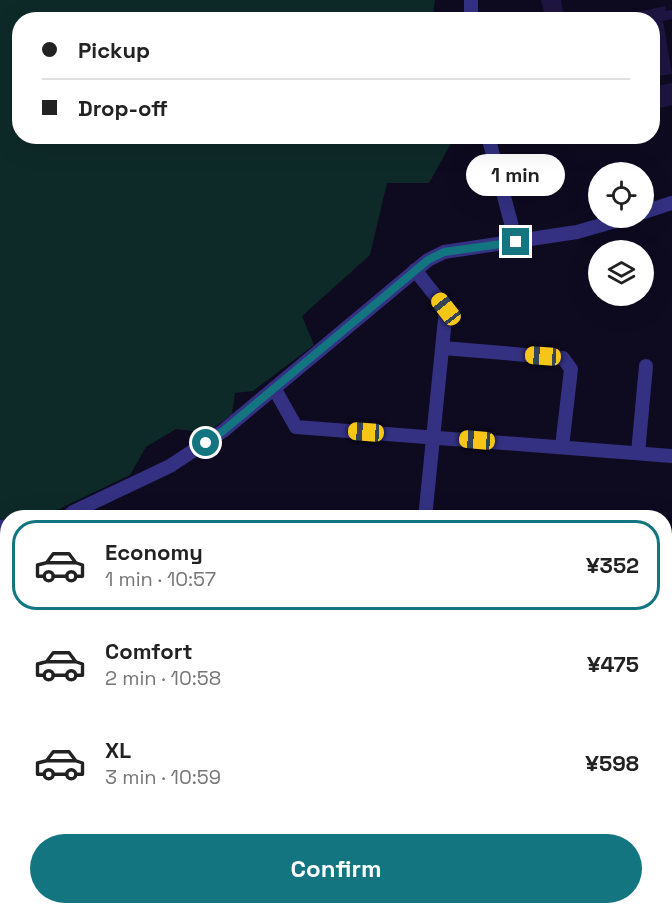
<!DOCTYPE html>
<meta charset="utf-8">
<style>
:root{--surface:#fff;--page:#f6f6f6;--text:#222;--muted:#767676;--line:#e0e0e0;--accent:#137580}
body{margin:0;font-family:"Space Grotesk",sans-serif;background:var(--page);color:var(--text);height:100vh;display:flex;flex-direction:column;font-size:22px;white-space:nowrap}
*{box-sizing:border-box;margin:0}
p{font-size:20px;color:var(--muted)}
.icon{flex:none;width:33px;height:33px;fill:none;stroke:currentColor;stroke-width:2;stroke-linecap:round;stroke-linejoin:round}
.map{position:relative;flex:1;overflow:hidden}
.drawer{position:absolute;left:0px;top:510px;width:672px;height:405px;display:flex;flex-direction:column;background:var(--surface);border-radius:24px 24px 0 0;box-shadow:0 6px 24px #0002}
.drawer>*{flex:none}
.top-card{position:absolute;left:12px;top:12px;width:648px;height:132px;border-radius:24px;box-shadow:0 6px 24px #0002;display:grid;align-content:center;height:132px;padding:0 30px;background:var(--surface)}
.tools{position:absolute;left:588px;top:162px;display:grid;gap:12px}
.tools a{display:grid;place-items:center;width:66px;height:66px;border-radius:50%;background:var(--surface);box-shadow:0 6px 24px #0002;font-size:30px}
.end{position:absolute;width:27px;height:27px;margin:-14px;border:8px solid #137580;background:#fff;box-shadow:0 0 0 3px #fff}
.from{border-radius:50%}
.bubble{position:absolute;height:42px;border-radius:21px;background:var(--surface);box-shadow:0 6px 24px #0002;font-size:20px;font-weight:700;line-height:42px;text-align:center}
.car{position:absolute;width:18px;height:36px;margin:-18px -9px;border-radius:8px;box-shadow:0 0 4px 2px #0007;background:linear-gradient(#f5c518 24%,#345 0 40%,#f5c518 0 76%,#345 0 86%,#f5c518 0)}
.top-card b{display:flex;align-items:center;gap:21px;height:57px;font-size:22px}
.top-card b+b{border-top:2px solid var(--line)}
.top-card i{width:15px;height:15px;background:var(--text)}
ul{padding:10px 0 0;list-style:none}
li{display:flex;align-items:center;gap:18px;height:90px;margin:0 12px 9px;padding:0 18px;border:3px solid transparent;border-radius:24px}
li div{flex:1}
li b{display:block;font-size:22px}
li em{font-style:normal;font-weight:700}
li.current{border-color:var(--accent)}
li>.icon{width:54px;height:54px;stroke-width:1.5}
.cta{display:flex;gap:12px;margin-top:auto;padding:12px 30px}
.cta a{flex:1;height:69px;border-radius:36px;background:var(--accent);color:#fff;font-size:24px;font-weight:700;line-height:69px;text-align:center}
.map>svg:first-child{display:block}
.green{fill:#0d2a29}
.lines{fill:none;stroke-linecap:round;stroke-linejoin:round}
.stream{stroke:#05193f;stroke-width:5}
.building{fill:#1e1542}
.minor{stroke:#343183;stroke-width:14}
.tertiary{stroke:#343183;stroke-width:15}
.route{stroke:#137580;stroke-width:8}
</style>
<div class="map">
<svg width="672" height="915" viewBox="0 0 672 915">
<rect width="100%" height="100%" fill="#0e0a20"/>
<polygon class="green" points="0,0 435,0 432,20 20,20 20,136 454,138 429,183 387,183 370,255 302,316 314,345 253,391 235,393 232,414 207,433 176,429 146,447 130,475 53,512 0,520"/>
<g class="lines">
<g class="stream">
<polyline points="664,752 672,753"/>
<polyline points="0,824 8,824"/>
</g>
</g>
<g class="building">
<polygon points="541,0 561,0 563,12 545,16"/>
<polygon points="665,6 666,11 672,10 672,19 663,21 672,74 652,77 652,20 616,20 616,17"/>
<polygon points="672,83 672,105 655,109 652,87"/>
</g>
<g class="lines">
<g class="minor">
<polyline points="471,20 471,0"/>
<polyline points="488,136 516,242"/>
<polyline points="644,212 672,203"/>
<polyline points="415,270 446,309 425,518"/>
<polyline points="443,348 563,358 571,369 562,447"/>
<polyline points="274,388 296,427 672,456"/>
<polyline points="638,453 646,366"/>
<polyline points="67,518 73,512 170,466 223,431 428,260 444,252 577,232 626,218"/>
<polyline points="0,527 8,526"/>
<polyline points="664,552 672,552"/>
<polyline points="664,684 672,685"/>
<polyline points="0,755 8,757"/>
<polyline points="664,816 672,816"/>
<polyline points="0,848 8,849"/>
<polyline points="0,904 8,905"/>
<polyline points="52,908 95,915"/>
<polyline points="305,908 327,915"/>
<polyline points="457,908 464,915"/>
<polyline points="671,915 672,910"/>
</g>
<g class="tertiary">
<polyline points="0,874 8,874"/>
<polyline points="202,908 228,915"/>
</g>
</g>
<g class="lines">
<polyline class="route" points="206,443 223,431 428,260 444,252 516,242"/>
</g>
</svg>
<div class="tools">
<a><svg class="icon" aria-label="locate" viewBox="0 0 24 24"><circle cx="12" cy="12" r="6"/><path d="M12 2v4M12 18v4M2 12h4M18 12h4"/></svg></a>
<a><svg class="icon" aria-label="layers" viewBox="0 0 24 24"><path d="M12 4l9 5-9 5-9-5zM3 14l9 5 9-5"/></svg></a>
</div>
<i class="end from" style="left:206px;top:443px"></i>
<i class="end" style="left:516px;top:242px"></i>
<div class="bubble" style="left:466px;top:154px;width:99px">1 min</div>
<i class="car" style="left:446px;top:309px;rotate:322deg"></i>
<i class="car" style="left:543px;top:356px;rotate:274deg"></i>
<i class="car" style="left:366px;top:432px;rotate:274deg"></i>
<i class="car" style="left:477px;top:440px;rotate:275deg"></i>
<div class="top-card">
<b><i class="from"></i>Pickup</b>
<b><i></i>Drop-off</b>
</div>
<section class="drawer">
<ul>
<li class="current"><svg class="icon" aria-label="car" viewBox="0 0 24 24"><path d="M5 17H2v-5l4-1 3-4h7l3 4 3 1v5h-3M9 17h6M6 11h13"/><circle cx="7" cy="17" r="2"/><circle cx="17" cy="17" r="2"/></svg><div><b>Economy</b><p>1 min · 10:57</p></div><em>¥352</em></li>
<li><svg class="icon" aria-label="car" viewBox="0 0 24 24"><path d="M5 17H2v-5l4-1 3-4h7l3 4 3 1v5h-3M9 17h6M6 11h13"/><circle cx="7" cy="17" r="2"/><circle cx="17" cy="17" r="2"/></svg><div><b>Comfort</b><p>2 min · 10:58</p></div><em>¥475</em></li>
<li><svg class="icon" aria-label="car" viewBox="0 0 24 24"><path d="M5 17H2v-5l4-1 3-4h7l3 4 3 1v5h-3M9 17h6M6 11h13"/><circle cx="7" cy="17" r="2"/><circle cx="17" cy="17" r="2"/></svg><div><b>XL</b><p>3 min · 10:59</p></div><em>¥598</em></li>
</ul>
<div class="cta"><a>Confirm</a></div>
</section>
</div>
